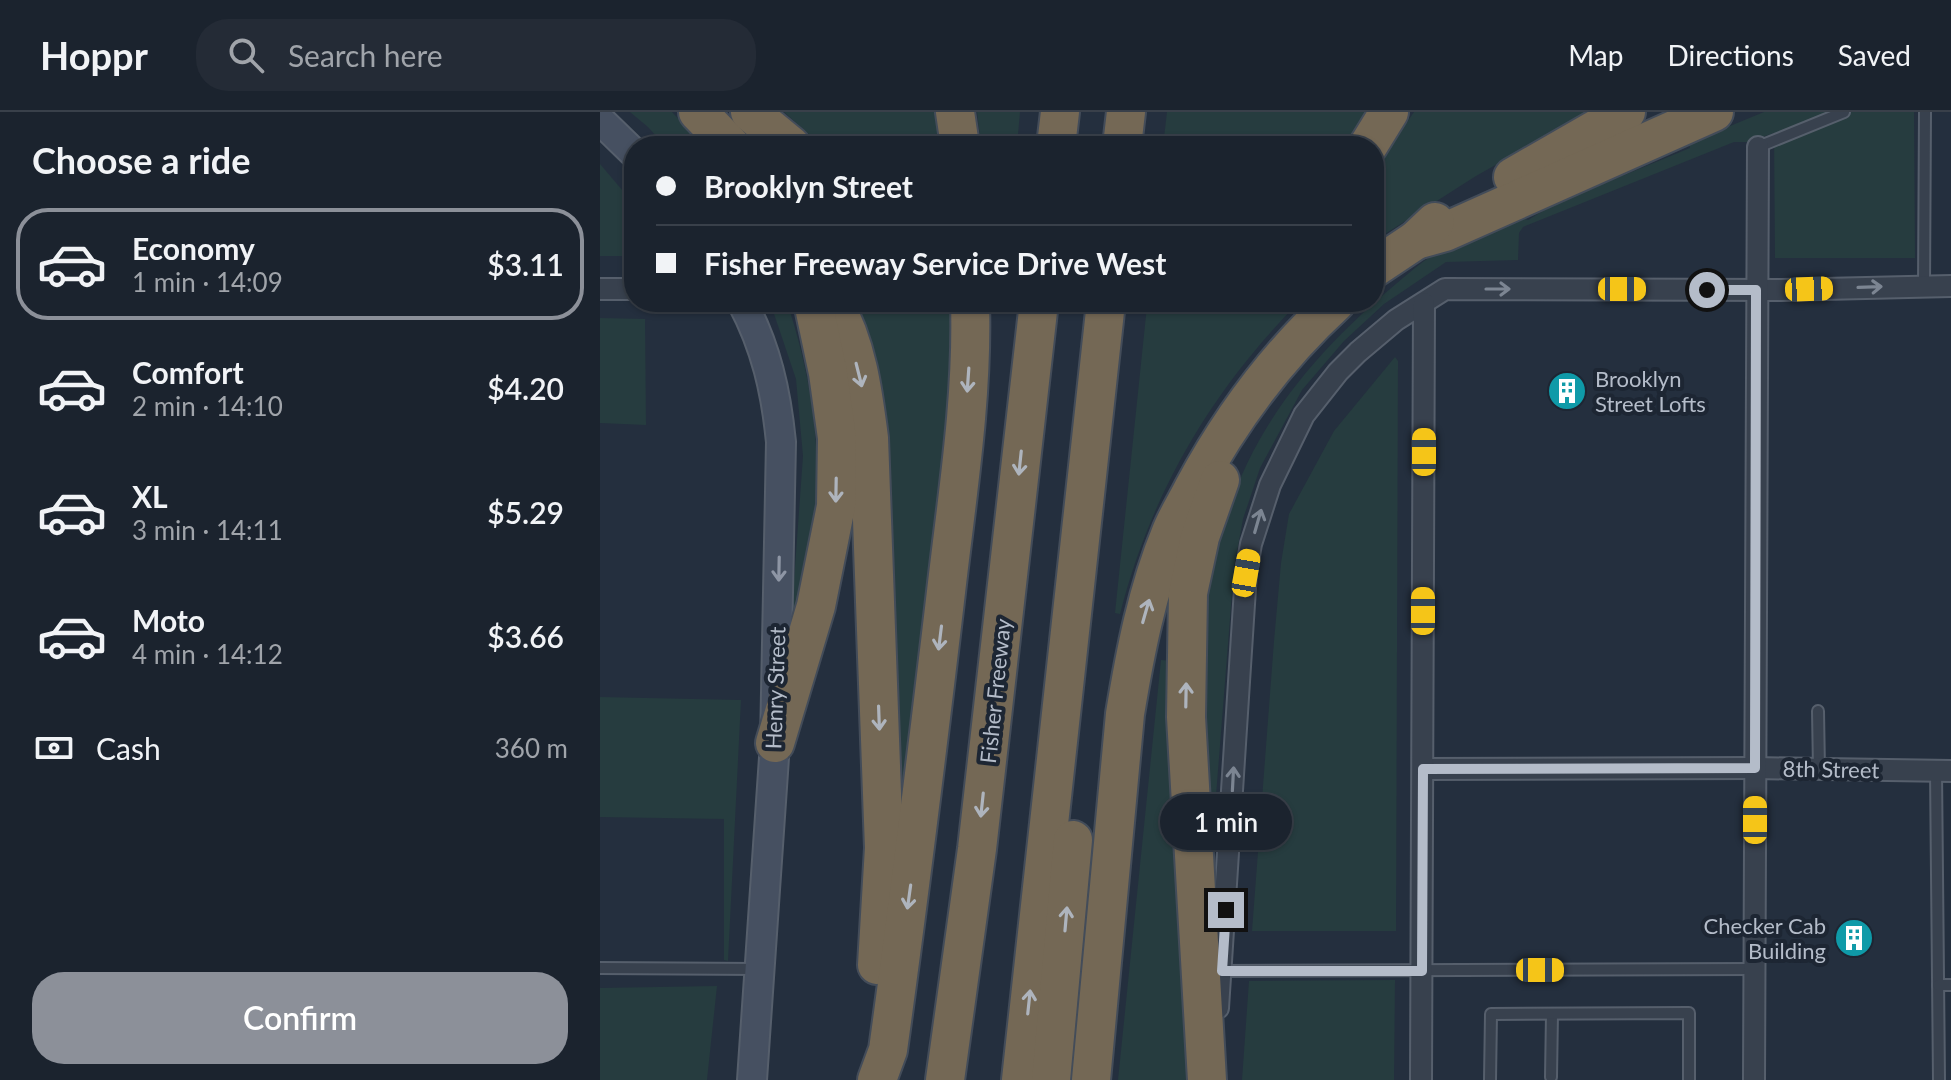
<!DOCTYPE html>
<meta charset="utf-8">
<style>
:root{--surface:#1b232e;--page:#242b36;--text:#f1f3f6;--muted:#a0a4aa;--line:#39404a;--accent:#8c9099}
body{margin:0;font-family:Lato,sans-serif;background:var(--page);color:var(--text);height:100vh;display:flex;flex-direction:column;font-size:30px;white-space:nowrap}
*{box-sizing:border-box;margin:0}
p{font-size:26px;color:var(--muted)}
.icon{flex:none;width:44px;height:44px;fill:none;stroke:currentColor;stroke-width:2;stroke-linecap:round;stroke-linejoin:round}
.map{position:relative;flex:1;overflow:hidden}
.side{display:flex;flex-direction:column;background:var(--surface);width:600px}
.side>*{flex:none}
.top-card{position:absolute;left:24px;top:24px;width:760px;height:176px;border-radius:32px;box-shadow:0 2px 6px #0004,0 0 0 2px var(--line);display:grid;align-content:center;height:176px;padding:0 32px;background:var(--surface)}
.end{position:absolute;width:36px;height:36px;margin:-18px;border:10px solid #b4bcc9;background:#111;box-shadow:0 0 0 4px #111}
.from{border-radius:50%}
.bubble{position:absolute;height:56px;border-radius:28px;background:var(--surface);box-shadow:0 2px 6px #0004,0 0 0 2px var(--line);font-size:26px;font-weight:600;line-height:56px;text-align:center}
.car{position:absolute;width:24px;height:48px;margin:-24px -12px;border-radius:10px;box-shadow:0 0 6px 2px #0007;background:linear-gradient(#f5c518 24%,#345 0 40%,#f5c518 0 76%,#345 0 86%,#f5c518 0)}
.top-card b{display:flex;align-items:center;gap:28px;height:76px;font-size:30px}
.top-card b+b{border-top:2px solid var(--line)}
.top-card i{width:20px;height:20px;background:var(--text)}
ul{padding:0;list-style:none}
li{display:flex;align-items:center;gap:24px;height:112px;margin:0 16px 12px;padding:0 16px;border:4px solid transparent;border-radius:32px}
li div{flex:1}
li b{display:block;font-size:30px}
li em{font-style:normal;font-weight:600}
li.active{border-color:var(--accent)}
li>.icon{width:72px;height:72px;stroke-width:1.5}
h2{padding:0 32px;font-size:36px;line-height:96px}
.pay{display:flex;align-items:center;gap:20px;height:88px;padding:0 32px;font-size:30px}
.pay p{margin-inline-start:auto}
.button{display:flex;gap:16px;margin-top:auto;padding:16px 32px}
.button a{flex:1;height:92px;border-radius:32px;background:var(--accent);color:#fff;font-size:32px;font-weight:600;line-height:92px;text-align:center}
header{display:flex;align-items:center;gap:48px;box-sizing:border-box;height:112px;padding:0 40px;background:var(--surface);border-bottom:2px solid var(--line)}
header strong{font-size:38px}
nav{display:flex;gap:44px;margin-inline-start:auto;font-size:28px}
.search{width:560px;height:72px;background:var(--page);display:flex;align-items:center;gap:20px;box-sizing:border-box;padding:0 28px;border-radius:32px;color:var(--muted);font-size:30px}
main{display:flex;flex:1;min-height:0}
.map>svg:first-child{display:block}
.green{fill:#263c3f}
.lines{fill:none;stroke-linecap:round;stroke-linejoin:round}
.lane-casing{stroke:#565f6c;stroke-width:14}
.street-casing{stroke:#565f6c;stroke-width:24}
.secondary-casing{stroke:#565f6c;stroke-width:32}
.highway-casing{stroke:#434c59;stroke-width:42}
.lane{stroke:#38414e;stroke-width:10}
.street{stroke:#38414e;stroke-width:20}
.secondary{stroke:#465061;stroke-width:28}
.highway{stroke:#746855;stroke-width:38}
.oneway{stroke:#7c8592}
.oneway2{stroke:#aeb4bd}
.oneway3{stroke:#8e96a5}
.route{stroke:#b4bcc9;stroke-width:10}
.labels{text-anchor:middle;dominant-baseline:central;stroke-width:8;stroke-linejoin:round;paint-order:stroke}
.poi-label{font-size:22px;fill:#b4bcc9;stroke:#1d2633;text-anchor:start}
.street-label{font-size:22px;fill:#b4bcc9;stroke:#1d2633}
</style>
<header>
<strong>Hoppr</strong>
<div class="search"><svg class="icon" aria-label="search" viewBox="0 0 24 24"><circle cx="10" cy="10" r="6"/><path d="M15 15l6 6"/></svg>Search here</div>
<nav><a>Map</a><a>Directions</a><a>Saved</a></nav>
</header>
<main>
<section class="side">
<h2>Choose a ride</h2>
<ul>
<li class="active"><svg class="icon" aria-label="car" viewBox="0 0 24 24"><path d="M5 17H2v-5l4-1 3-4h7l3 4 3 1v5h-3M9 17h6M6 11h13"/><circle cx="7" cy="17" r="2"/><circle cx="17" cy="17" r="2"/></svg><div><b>Economy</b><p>1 min · 14:09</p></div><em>$3.11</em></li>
<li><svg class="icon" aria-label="car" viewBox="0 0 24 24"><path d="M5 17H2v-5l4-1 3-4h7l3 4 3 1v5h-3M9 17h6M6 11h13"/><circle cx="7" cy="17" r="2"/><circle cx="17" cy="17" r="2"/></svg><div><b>Comfort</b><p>2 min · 14:10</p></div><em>$4.20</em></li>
<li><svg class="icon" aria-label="car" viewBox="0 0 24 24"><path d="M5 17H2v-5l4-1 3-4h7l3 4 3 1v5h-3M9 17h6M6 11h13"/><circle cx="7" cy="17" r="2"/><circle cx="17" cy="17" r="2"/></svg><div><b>XL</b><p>3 min · 14:11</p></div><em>$5.29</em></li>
<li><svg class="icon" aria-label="car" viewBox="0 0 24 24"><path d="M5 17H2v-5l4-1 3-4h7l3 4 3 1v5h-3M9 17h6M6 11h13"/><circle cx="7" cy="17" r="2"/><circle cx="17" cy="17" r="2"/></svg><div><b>Moto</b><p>4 min · 14:12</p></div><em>$3.66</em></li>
</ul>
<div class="pay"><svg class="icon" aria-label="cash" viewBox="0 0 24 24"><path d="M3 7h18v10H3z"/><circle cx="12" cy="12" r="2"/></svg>Cash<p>360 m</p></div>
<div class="button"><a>Confirm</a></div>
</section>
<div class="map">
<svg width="1351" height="968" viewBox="0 0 1351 968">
<rect width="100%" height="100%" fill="#242f3e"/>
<g class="green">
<polygon points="30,0 72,0 104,34 65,34 48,15"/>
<polygon points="184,0 343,0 348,34 222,34"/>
<polygon points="377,0 420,0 417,34 381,34"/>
<polygon points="567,0 773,0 764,17 748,34 563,34"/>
<polygon points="814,0 989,0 876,64 774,129 774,58"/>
<path d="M1164 0H1314L1315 146H1175L1174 21 1147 30H1134L923 115 919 121 918 148 846 150 784 192 744 229 702 278 660 356 643 407 634 456 611 747C608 693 604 638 603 583 603 565 601 547 603 529 616 358 685 262 815 156 836 139 901 97 928 108L956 91 1090 36 1089 31Z"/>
<polygon points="0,52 34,92 34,144 0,144"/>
<path d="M170 190H187C211 263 225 345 212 422 206 461 196 499 189 538L203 344 196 267Z"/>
<polygon points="245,190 361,190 305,699 295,698"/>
<path d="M564 190H699C611 279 551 381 520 502L515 501 547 194Z"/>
<polygon points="0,206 45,207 46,313 0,311"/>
<polygon points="795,245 798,249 796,819 652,819 674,529 681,451 689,402 734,319"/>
<polygon points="561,548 571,549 590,968 518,968"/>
<polygon points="0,585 141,588 128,849 124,848 124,707 0,705"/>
<polygon points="795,868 794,968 642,968 649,869"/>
<polygon points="117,874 107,968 0,968 0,876"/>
</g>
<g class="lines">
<defs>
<g id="lane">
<polyline points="1158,35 1244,0"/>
<polyline points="1324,174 1325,0"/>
<polyline points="1218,599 1219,657"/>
<polyline points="1336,659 1339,968"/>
<polyline points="0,856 157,857"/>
<polyline points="622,859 1154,857"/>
<polyline points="1338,873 1351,873"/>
<polyline points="951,965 952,902"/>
<polyline points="890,968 891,902 1089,901 1089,968"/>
</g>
<g id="street">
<polyline points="0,177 34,177"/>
<polyline points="823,657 1155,656 1351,659"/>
<polyline points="618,896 646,461 651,432 670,373 704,303 738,260 758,240 796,208 845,177 1181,178 1351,174"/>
<polyline points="821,968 824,191"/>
<polyline points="1154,968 1158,35"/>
</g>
<g id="secondary">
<polyline points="0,8 34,41"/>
<path d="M142 190C166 235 176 279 181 330L175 631 152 968"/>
</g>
<g id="highway">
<polyline points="98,0 131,34"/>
<polyline points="150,0 191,34"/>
<polyline points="355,0 360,34"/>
<polyline points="456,34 460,0"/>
<polyline points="522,34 526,0"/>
<polyline points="768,34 789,0"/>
<polyline points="913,65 1026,0"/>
<polyline points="816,128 845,120 1114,0"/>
<polyline points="774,156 816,128 835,110"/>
<path d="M233 190C257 232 263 279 269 326L284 736 277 853"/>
<polyline points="175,631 216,494 236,394 237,326 228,261 213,190"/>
<path d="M277 968 288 938C309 786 328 633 346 480 357 384 373 287 370 190"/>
<polyline points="345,968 377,737 439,190"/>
<polyline points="421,968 506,190"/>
<polyline points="451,968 473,728"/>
<path d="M491 968 525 602C535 541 547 478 571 420 577 405 586 391 593 377 631 306 677 244 736 190"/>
<polyline points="607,968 586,605 588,481 600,425 620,368"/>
</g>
</defs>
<use href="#lane" class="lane-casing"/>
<use href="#street" class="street-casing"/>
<use href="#secondary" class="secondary-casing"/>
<use href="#highway" class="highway-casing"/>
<use href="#lane" class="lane"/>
<use href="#street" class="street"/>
<use href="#secondary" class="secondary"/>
<use href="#highway" class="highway"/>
</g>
<defs><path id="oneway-shaft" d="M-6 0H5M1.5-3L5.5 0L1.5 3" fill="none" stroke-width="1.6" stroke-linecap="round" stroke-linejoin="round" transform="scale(2)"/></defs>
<g class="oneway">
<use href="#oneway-shaft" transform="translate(1270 175) rotate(-2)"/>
<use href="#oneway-shaft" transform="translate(898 177)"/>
<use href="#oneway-shaft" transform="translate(658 409) rotate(-74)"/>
<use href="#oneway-shaft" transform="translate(633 667) rotate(-87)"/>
</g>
<g class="oneway2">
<use href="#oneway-shaft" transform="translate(259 263) rotate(76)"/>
<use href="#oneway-shaft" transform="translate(368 268) rotate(94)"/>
<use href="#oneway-shaft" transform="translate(420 351) rotate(96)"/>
<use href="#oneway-shaft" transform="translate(236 378) rotate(91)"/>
<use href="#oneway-shaft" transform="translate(546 499) rotate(-74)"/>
<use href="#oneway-shaft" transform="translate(340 526) rotate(97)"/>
<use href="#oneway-shaft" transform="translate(586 583) rotate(-89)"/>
<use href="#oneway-shaft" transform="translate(279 606) rotate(88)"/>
<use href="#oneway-shaft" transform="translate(382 693) rotate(96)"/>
<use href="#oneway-shaft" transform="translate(309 785) rotate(98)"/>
<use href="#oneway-shaft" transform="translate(466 807) rotate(-85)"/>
<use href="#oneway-shaft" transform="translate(429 890) rotate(-84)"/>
</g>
<use class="oneway3" href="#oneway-shaft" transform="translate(179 457) rotate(91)"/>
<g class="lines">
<polyline class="route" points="626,798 622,859 822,859 823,657 1155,656 1156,178 1107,178"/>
</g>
<defs>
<symbol id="building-disc" viewBox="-11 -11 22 22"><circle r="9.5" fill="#0f9aa8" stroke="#1d2633"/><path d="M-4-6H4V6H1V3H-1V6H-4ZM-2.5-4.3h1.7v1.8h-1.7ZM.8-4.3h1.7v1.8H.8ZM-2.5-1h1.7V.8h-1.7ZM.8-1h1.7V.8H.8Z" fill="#fff"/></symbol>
</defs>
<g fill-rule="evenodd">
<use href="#building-disc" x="945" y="257" width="44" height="44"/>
<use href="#building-disc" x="1232" y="804" width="44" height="44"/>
</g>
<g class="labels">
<g class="poi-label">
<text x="995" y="266">Brooklyn<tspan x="995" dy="25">Street Lofts</tspan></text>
<text x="1226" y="813" text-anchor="end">Checker Cab<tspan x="1226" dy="25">Building</tspan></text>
</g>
<g class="street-label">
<text transform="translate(175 576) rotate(-88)">Henry Street</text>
<text transform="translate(395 579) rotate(-84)">Fisher Freeway</text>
<text transform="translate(1231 657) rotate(1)">8th Street</text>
</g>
</g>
</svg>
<i class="end from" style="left:1107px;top:178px"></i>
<i class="end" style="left:626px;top:798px"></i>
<div class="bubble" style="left:560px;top:682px;width:132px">1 min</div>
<i class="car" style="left:1022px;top:177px;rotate:90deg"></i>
<i class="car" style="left:1209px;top:177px;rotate:88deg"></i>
<i class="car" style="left:824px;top:340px;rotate:0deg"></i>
<i class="car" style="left:646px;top:461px;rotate:10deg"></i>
<i class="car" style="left:823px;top:499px;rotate:0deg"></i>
<i class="car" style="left:1155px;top:708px;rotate:0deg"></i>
<i class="car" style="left:940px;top:858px;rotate:90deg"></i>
<div class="top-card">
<b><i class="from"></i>Brooklyn Street</b>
<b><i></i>Fisher Freeway Service Drive West</b>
</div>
</div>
</main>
